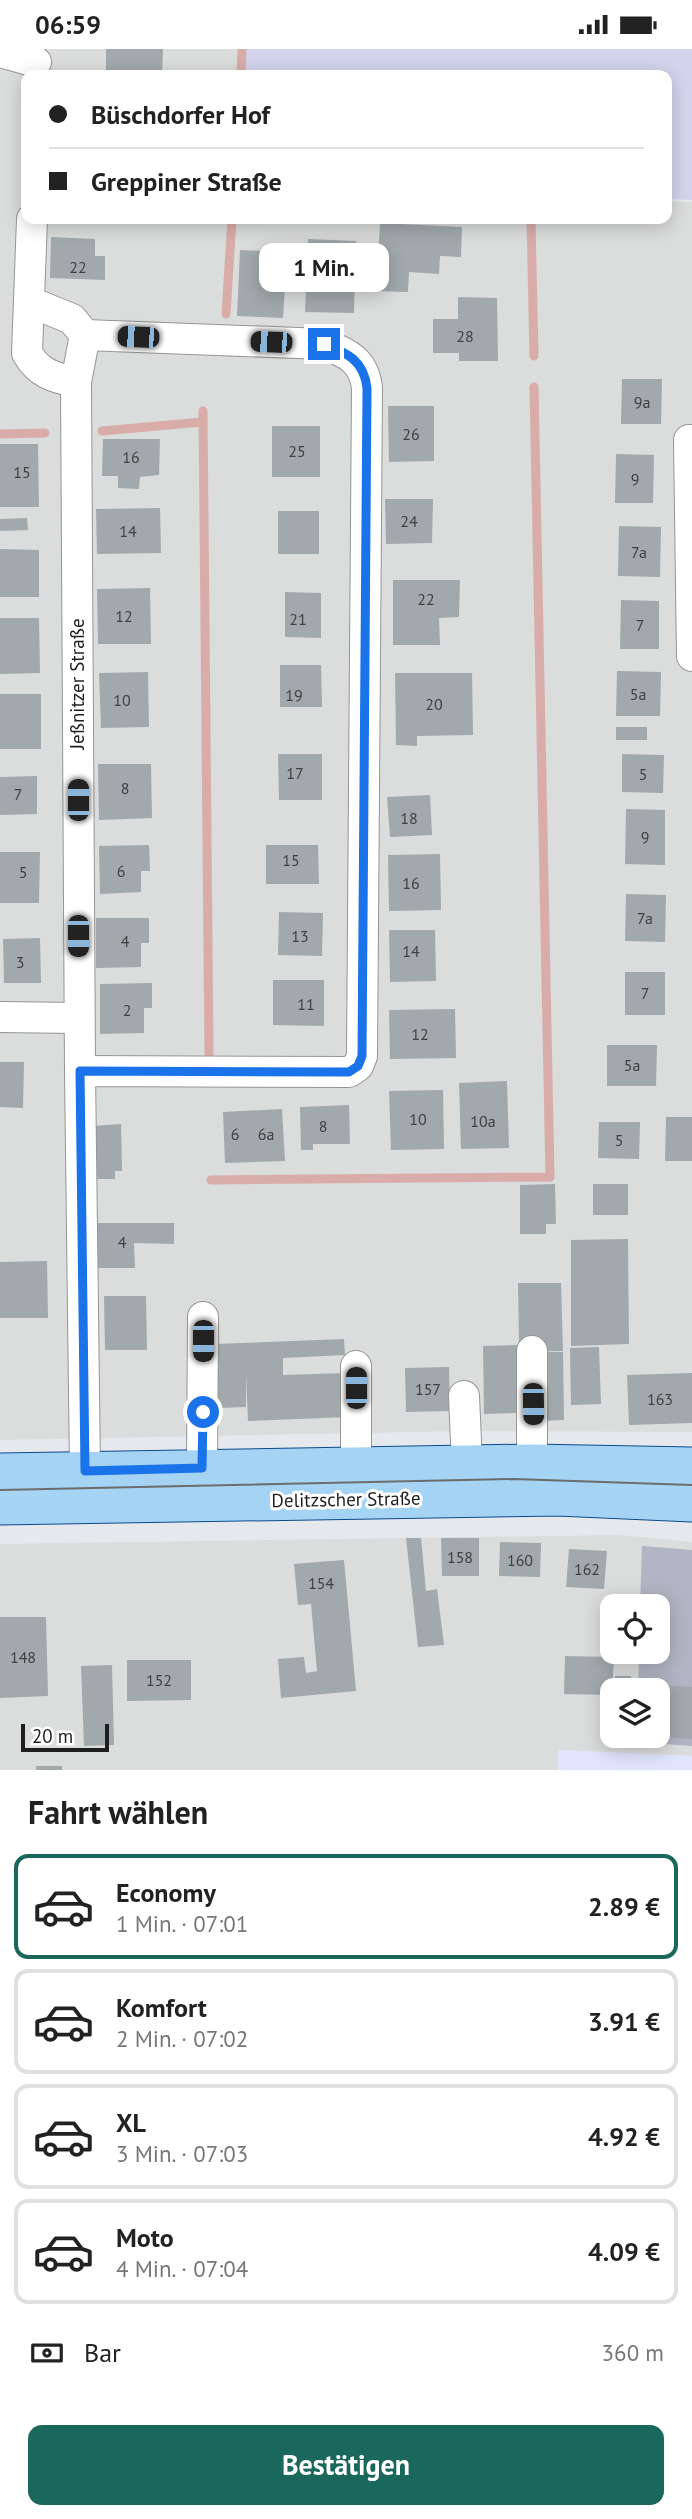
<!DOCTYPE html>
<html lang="de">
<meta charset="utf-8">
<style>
:root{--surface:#fff;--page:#f2f2f2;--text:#222;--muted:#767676;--line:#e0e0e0;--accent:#1a675b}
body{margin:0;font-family:"PT Sans",sans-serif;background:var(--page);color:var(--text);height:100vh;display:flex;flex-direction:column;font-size:26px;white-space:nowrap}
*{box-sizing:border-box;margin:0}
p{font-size:23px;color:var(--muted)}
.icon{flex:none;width:38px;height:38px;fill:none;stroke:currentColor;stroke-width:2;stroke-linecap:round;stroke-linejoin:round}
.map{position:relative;height:1721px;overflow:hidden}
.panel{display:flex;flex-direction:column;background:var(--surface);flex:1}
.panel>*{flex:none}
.top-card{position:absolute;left:21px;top:21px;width:651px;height:154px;border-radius:14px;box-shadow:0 4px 18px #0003;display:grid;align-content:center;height:154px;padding:0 28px;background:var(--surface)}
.controls{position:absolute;left:600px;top:1545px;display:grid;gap:14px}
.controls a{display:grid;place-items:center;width:70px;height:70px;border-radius:14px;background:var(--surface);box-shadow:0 4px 18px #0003;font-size:35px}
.scale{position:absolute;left:21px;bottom:18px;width:88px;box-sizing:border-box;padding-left:7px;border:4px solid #1e1e1e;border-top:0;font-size:19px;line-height:24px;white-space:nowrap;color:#1e1e1e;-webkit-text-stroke:5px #fff;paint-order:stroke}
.end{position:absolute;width:32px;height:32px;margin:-16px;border:9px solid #1a73e8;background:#fff;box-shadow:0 0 0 4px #fff}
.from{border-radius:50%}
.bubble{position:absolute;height:49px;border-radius:14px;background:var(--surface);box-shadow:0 4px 18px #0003;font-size:23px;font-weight:600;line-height:49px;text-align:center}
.car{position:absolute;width:21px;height:42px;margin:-21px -10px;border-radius:9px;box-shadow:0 0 5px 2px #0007;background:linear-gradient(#222 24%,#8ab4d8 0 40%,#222 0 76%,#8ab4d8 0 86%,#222 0)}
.top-card b{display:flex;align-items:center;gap:24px;height:66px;font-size:26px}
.top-card b+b{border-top:2px solid var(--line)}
.top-card i{width:18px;height:18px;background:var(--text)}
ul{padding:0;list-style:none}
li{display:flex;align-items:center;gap:21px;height:105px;margin:0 14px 10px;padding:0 14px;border:4px solid var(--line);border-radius:14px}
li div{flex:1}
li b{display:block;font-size:26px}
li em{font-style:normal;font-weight:600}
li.current{border-color:var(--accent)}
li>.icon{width:63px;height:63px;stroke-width:1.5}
h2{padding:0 28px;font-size:32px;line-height:84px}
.pay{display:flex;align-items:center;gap:18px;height:77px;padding:0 28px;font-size:26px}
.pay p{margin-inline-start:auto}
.cta{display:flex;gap:14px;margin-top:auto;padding:14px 28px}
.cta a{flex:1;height:80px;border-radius:14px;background:var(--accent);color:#fff;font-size:28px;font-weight:600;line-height:80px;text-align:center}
.status{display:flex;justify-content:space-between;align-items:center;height:49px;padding:0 35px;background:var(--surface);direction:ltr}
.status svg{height:19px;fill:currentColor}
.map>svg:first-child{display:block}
.residential{fill:#dbdcdc;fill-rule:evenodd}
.education{fill:#e0e4fc}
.construction{fill:#b1b4c2}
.farmland{fill:#d2d4eb}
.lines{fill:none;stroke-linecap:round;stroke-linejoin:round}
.stream{stroke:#d8ada9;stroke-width:9}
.building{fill:#a1a9ac}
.minor-casing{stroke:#959595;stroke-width:32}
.major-casing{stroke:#0d4a8c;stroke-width:39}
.minor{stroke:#fff;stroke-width:30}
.major{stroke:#a4d3f4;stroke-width:37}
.tram{stroke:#6c6c6c;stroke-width:2}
.route{stroke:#1a73e8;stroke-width:9}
.labels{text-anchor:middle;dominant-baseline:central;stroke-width:6;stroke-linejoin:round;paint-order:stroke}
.number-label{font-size:16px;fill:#3f4142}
.street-label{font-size:19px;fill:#1e1e1e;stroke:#fff}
</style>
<div class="status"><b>06:59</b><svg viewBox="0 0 49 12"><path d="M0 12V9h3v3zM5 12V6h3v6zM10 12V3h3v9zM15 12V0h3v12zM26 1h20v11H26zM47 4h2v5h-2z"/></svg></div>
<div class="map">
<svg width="692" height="1721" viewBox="0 0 692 1721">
<rect width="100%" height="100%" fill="#e5e9ee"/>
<g class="residential">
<polygon points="0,0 239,0 238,26 26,26 26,170 667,170 667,152 692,153 692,1383 468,1382 0,1391"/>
<path d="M621 1486 692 1493V1707L559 1701 558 1721H0V1495ZM612 1558H658V1603H612ZM612 1642H658V1687H612Z"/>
</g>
<polygon class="education" points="558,1701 692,1707 692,1721 558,1721"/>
<polygon class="construction" points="642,1497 692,1501 692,1697 636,1693 636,1687 658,1687 658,1642 638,1641 639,1603 658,1603 658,1558 640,1557"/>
<polygon class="farmland" points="239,0 692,0 692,151 667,150 667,26 238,26"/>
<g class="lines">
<g class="stream">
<polyline points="241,26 242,0"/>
<polyline points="531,170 534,307"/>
<polyline points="226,265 232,170"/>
<polyline points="203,362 209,1005"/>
<polyline points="102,382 202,373"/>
<polyline points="0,385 45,384"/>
<polyline points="211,1131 550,1128 534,338"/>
</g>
</g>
<g class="building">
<polygon points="106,0 163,0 162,25 106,21"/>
<polygon points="380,174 462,178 461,208 440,207 439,225 409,223 408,243 376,242"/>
<polygon points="51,188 95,190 95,207 105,207 105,231 50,229"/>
<polygon points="308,190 356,192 354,264 305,263"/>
<polygon points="240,201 287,203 283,269 237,267"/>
<polygon points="458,248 497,249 498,312 459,312 459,304 433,304 433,270 458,270"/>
<polygon points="622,330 662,330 661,375 621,375"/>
<polygon points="388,357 434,357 434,412 389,413"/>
<rect x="272" y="377" width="48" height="51"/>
<polygon points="103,390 160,390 159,426 140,428 139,440 118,439 118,427 102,427"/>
<polygon points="0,395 38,395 39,458 0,458"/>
<polygon points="616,405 654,406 653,454 615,454"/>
<polygon points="385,450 433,450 432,494 386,495"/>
<polygon points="160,459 161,504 97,505 96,460"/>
<rect x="278" y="462" width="41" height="43"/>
<polygon points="27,469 28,481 0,482 0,470"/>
<polygon points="619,477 661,478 660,528 618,527"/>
<polygon points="0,500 39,501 39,548 0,548"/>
<polygon points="393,531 460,531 459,568 439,569 440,596 393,596"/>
<polygon points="150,539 151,595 98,595 97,540"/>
<polygon points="285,543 321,544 321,589 285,588"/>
<polygon points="621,551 659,552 659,600 620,600"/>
<polygon points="0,569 39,569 40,624 0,625"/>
<polygon points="280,616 321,616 322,658 280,658"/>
<polygon points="617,622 661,623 660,667 616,667"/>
<polygon points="148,623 149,678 101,679 99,624"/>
<polygon points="395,624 472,624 473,686 417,687 417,697 396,696"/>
<rect x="0" y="645" width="41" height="55"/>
<rect x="616" y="678" width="31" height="13"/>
<polygon points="278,705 322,705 322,751 279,751"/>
<polygon points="622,705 664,706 663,744 622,743"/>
<polygon points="98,715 151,715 152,769 99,771"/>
<polygon points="37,727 37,765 0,766 0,728"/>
<polygon points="430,746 432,786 390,788 387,748"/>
<polygon points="626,760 665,761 665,816 625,815"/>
<polygon points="149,796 150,822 141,822 141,843 100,845 99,797"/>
<polygon points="266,796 318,796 319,835 266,835"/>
<polygon points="0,803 40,803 39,854 0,854"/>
<polygon points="440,805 441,861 389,862 388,806"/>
<polygon points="626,845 666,846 665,893 625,892"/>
<polygon points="279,863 323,864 322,907 278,906"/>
<polygon points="96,869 149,869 149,894 141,894 141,918 96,919"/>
<polygon points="389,881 435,881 436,932 390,933"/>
<polygon points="40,889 41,934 4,934 3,890"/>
<rect x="625" y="923" width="40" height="43"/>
<polygon points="273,931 324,931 324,977 273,976"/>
<polygon points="152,934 152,959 144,959 144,984 100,985 100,935"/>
<polygon points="455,960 456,1009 390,1010 389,961"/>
<polygon points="607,996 657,996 656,1037 607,1037"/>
<polygon points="0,1013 24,1013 23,1059 0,1058"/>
<polygon points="507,1032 509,1099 461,1100 459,1034"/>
<polygon points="443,1041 444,1100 391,1101 389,1042"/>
<polygon points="349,1056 350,1095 313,1095 313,1101 301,1101 300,1058"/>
<polygon points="282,1060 285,1112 225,1114 223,1063"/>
<polygon points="666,1068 692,1068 692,1112 665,1112"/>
<polygon points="599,1073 640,1073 639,1110 598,1109"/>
<polygon points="121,1075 122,1122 115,1122 115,1130 94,1130 93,1077"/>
<polygon points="555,1135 556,1175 546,1175 546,1185 520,1185 520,1136"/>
<rect x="593" y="1135" width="35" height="31"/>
<polygon points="96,1174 174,1174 174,1195 134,1194 135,1219 96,1219"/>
<polygon points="628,1190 629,1295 571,1297 571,1191"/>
<polygon points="47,1212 48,1269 0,1269 0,1213"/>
<polygon points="518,1234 561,1234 563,1302 519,1303 519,1364 484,1365 483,1297 519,1296"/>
<polygon points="104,1247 146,1247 147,1301 105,1301"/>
<polygon points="344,1290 345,1306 283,1309 283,1326 346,1324 348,1368 248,1372 246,1325 246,1358 218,1359 215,1295"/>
<polygon points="599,1298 601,1355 571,1356 570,1299"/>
<polygon points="542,1303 563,1303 564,1371 543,1372"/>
<polygon points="449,1318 450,1362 406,1363 405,1319"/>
<polygon points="692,1324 692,1374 629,1376 627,1326"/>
<polygon points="406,1489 421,1489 426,1542 437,1540 444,1596 418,1598"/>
<polygon points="441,1489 479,1489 479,1527 442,1527"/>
<polygon points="500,1493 541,1494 540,1528 499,1527"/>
<polygon points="569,1500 607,1502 604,1540 566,1538"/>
<polygon points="344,1511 356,1642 281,1649 278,1610 304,1608 306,1624 317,1622 311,1555 298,1556 294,1515"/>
<polygon points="0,1568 46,1568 48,1647 0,1649"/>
<polygon points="565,1607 614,1608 612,1646 564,1645"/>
<polygon points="127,1611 191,1611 191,1651 127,1652"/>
<polygon points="112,1616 114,1696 84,1697 81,1617"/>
<polygon points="615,1627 631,1627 630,1642 615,1642"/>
<polygon points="644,1636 692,1638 692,1690 658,1688 658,1642 644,1642"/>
<rect x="36" y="1717" width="26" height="4"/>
</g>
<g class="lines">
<defs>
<g id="minor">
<polyline points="0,3 36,13"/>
<path d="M30 253 72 270 85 286 76 333C54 329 38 324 27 304L32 170"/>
<polyline points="76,333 80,1022"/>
<polyline points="689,391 692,607"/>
<polyline points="0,968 78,969"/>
<polyline points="532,1302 532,1414"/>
<polyline points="464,1347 467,1415"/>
<polyline points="356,1417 356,1317"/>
<polyline points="202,1419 203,1268"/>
<path d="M85 1422 80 1022 349 1023 358 1017 362 1007 367 339C364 312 348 304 324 295L85 286"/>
</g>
<g id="major">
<polyline points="0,1423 532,1414 692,1417"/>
<polyline points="0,1457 558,1448 692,1454"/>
</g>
</defs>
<use href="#minor" class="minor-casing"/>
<use href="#major" class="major-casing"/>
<use href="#minor" class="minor"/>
<use href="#major" class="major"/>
<polyline class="tram" points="0,1441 514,1430 692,1436"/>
</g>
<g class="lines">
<path class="route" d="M203 1363 202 1419 85 1422 80 1022 349 1023 358 1017 362 1007 367 339C364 312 348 304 324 295"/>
</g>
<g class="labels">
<g class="number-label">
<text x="78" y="218">22</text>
<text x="465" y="287">28</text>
<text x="642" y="353">9a</text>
<text x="411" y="385">26</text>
<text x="297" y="402">25</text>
<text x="131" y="408">16</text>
<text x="22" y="423">15</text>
<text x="635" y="430">9</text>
<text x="409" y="472">24</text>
<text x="128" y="482">14</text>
<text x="639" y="503">7a</text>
<text x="426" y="550">22</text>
<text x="124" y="567">12</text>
<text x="298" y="570">21</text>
<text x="640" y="576">7</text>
<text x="638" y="645">5a</text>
<text x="294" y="646">19</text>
<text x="122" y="651">10</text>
<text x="434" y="655">20</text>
<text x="295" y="724">17</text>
<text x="643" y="725">5</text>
<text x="125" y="739">8</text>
<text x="18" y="745">7</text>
<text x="409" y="769">18</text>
<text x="645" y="788">9</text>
<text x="291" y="811">15</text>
<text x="121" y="822">6</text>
<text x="23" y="823">5</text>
<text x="411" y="834">16</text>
<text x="645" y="869">7a</text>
<text x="300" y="887">13</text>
<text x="125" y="892">4</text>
<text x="411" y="902">14</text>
<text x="20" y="913">3</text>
<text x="645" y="944">7</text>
<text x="306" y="955">11</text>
<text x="127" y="961">2</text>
<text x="420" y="985">12</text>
<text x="632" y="1016">5a</text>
<text x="418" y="1070">10</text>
<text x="483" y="1072">10a</text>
<text x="323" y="1077">8</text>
<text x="235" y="1085">6</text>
<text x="266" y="1085">6a</text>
<text x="619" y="1091">5</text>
<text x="122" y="1193">4</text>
<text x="428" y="1340">157</text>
<text x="660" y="1350">163</text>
<text x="460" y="1508">158</text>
<text x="520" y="1511">160</text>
<text x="587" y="1520">162</text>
<text x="321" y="1534">154</text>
<text x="23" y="1608">148</text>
<text x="159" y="1631">152</text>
</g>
<g class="street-label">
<text transform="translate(77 635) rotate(-90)">Jeßnitzer Straße</text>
<text transform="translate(346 1450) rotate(-1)">Delitzscher Straße</text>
</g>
</g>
</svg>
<div class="controls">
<a><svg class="icon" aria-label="locate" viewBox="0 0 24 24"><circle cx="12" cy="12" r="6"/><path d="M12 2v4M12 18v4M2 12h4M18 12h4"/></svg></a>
<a><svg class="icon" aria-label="layers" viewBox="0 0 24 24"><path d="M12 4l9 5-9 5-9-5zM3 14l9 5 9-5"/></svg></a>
</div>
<div class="scale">20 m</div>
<i class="end from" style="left:203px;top:1363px"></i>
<i class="end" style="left:324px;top:295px"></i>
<div class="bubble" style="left:259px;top:194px;width:130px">1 Min.</div>
<i class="car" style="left:138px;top:288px;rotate:272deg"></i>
<i class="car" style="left:271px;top:293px;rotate:272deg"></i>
<i class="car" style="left:78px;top:751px;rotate:0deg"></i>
<i class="car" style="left:78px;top:887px;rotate:180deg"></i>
<i class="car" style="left:203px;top:1292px;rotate:180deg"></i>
<i class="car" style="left:356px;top:1339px;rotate:0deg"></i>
<i class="car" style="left:533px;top:1355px;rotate:179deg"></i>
<div class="top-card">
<b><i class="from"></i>Büschdorfer Hof</b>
<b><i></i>Greppiner Straße</b>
</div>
</div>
<section class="panel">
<h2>Fahrt wählen</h2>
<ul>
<li class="current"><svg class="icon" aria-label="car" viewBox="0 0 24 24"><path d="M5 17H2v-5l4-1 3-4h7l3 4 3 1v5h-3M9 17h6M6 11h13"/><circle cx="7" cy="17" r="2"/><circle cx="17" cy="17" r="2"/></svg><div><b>Economy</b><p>1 Min. · 07:01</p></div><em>2.89 €</em></li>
<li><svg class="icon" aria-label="car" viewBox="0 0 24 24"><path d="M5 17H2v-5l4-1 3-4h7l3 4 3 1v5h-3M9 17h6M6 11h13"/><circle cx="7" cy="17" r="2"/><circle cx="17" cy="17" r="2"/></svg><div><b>Komfort</b><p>2 Min. · 07:02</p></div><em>3.91 €</em></li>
<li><svg class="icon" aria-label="car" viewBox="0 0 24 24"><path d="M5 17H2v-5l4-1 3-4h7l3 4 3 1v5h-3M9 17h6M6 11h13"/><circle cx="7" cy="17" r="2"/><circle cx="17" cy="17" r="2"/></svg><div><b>XL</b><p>3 Min. · 07:03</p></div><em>4.92 €</em></li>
<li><svg class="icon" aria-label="car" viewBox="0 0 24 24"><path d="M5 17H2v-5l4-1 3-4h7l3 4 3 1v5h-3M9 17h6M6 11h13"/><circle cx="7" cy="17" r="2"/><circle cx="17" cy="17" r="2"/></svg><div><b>Moto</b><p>4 Min. · 07:04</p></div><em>4.09 €</em></li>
</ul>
<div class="pay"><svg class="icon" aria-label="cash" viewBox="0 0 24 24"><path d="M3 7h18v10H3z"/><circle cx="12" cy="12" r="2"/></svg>Bar<p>360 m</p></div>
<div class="cta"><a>Bestätigen</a></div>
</section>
